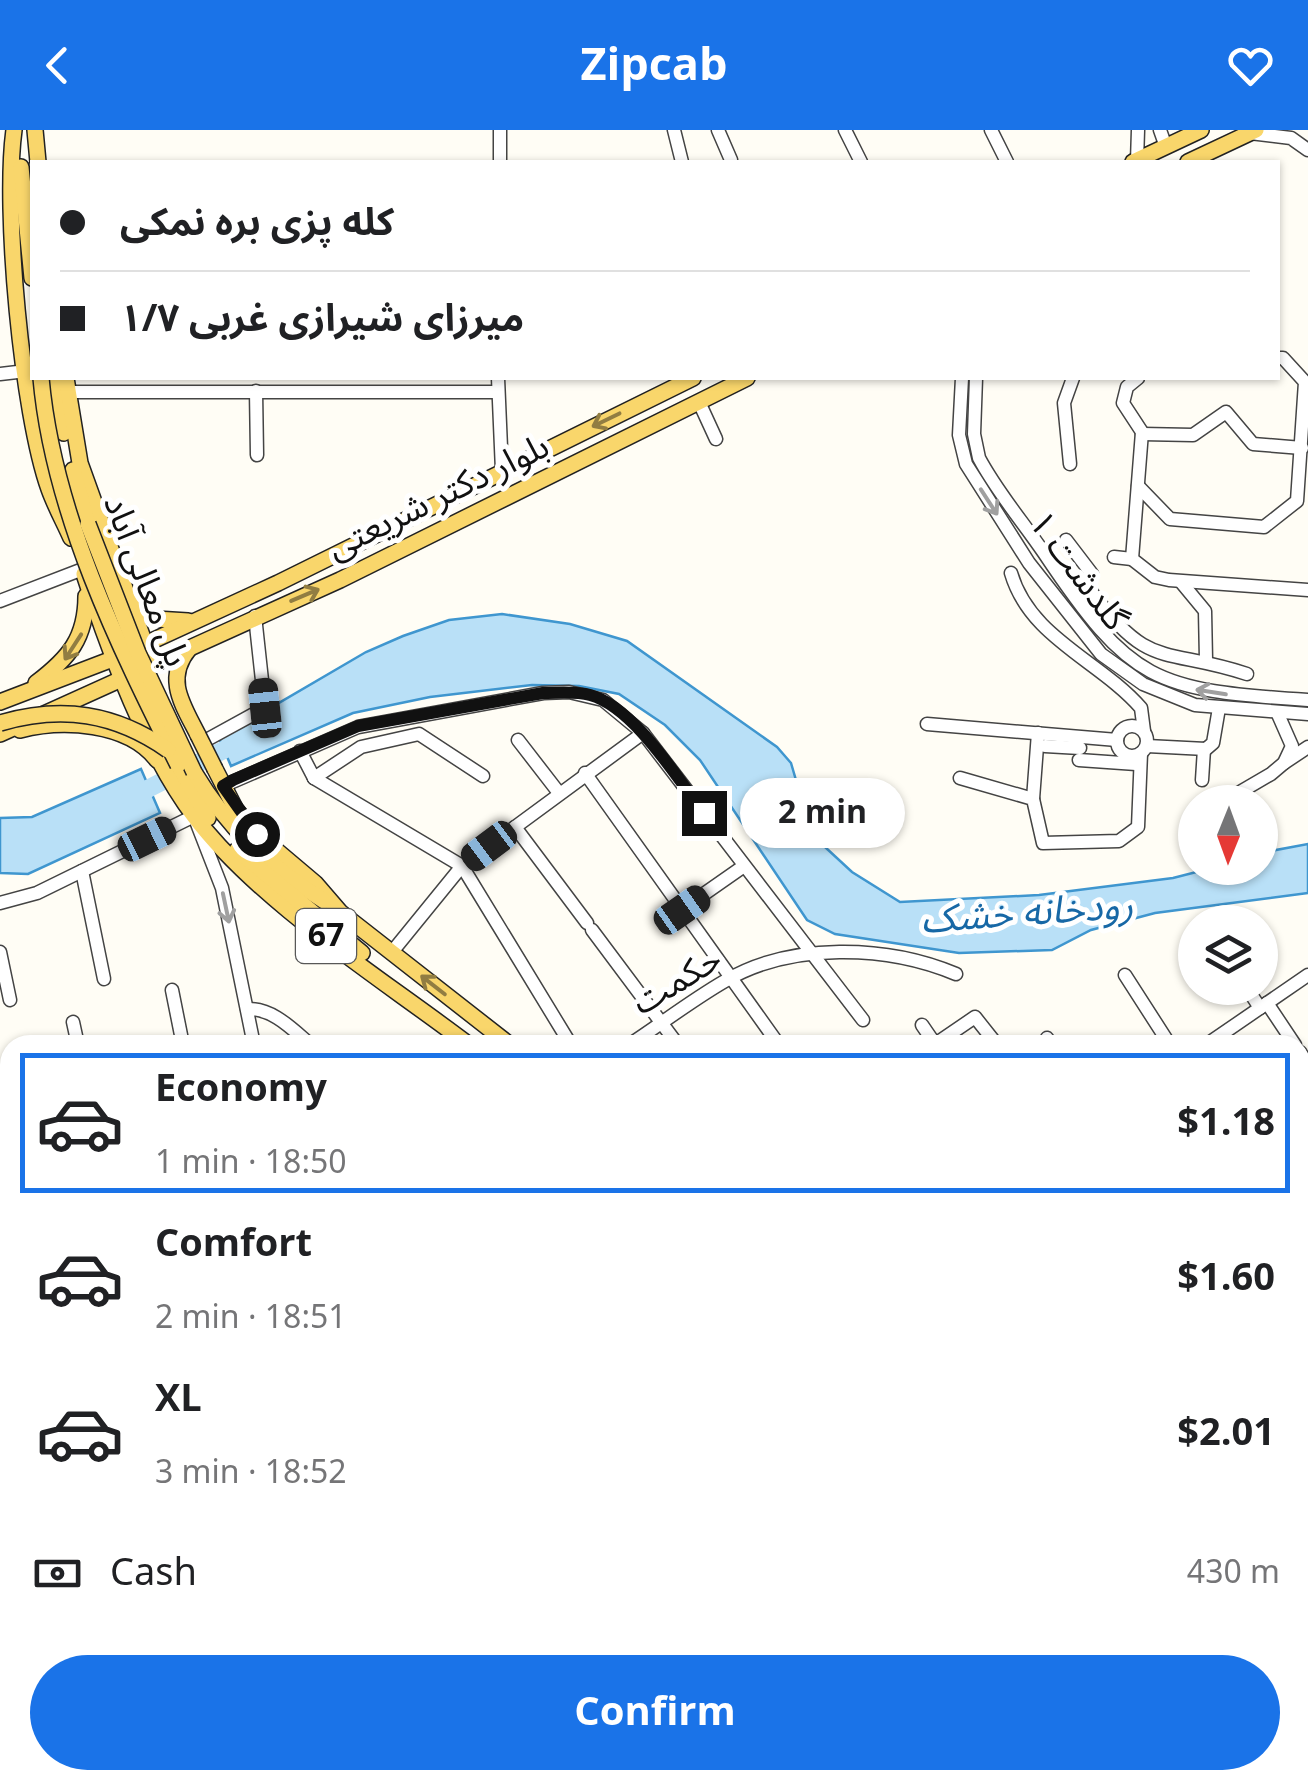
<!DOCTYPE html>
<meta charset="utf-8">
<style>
:root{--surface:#fff;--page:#f6f6f6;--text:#202124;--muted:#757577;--line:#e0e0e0;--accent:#1a73e8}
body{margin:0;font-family:Georgia,"Noto Sans Arabic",serif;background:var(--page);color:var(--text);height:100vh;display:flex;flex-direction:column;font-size:38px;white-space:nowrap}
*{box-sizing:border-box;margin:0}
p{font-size:32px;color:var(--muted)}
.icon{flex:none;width:55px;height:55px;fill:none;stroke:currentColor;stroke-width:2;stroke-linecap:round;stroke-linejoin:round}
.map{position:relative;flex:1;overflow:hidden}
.details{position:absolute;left:0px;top:905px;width:1310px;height:755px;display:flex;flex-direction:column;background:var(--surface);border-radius:30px 30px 0 0;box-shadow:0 2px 8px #0004}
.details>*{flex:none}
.banner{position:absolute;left:30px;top:30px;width:1250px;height:220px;border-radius:0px;box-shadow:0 2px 8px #0004;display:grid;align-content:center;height:220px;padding:0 30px;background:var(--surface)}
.needle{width:65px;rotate:181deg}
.buttons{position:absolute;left:1178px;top:655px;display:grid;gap:20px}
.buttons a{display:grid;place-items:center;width:100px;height:100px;border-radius:50%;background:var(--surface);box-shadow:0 2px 8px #0004;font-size:50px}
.end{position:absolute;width:45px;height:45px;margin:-22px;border:12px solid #111;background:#fff;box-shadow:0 0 0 5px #fff}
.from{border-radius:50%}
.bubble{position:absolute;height:70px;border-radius:35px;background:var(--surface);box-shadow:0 2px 8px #0004;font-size:32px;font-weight:700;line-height:70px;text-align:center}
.car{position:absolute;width:30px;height:60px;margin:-30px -15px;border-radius:12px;box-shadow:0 0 8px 2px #0007;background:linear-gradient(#222 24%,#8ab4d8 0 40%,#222 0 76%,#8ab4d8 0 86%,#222 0)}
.banner b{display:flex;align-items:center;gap:35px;height:95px;font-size:38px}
.banner b+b{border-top:2px solid var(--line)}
.banner i{width:25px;height:25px;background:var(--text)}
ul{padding:18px 0 0;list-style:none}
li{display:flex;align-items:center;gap:30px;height:140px;margin:0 20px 15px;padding:0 10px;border:5px solid transparent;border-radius:0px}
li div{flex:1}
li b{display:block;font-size:38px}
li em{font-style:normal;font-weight:700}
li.selected{border-color:var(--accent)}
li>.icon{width:90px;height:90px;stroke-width:1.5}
.pay{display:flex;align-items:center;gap:25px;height:110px;padding:0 30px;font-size:38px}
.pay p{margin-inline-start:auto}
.primary-button{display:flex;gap:20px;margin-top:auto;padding:20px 30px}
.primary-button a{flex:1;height:115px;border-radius:60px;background:var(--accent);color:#fff;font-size:40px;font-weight:700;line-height:115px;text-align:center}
header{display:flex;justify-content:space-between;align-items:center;height:130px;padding:0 30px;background:var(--accent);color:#fff;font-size:45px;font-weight:700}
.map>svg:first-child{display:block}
.farmland{fill:#f6f3d4}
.green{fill:#d5ebbd}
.water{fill:#b9e0f7;stroke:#3f96cf;stroke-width:2.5}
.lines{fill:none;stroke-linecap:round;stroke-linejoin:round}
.river{stroke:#b9e0f7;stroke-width:18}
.minor-casing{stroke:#444;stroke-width:15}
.major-casing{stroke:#222;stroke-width:18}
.minor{stroke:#fff;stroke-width:12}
.major{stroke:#f9d66b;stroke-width:15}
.major-bridge-casing{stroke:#222;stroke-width:18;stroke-linecap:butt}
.major-bridge{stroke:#f9d66b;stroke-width:15}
.oneway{stroke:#917d42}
.oneway2{stroke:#a0a0a0}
.route{stroke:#111;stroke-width:12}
.labels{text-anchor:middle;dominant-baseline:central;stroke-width:10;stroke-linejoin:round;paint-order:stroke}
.shield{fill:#fff;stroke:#585858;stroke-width:2.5}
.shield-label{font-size:32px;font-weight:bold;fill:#111}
.street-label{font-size:35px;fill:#111;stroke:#fff}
.water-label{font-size:38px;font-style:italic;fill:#1768a6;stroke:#fff}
</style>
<header><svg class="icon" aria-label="back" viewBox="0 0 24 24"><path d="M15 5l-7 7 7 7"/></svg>Zipcab<svg class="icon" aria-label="heart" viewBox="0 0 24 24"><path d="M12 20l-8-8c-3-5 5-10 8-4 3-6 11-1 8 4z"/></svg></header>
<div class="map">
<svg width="1308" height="1660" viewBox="0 0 1308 1660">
<rect width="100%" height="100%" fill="#fffdf5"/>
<polygon class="farmland" points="0,1584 10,1592 10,1650 81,1650 77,1660 0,1660"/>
<polygon class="green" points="10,1330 10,1438 0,1440 0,1332"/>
<g class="water">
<polygon points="502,484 570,494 627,511 777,617 791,633 812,705 852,742 900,772 1039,765 1173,748 1212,738 1260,738 1260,723 1308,714 1308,763 1155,783 1091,800 1052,820 959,823 835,804 807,790 700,630 665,595 619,564 579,556 532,555 430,567 353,583 231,636 219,608 366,522 403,506 449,490"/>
<polygon points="141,639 160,683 28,744 0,743 0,688 32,687"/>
</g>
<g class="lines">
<polyline class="river" points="130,668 245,609"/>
<defs>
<g id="minor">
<polyline points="674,0 682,32"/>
<polyline points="718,0 731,30"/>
<polyline points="845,0 861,32"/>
<polyline points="991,0 1007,32"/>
<polyline points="1160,0 1166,17"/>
<polyline points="1250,3 1291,8 1308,20"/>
<polyline points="1137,31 1138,0"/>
<polyline points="500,32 500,0"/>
<polyline points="0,244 26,241"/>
<polyline points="498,248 502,341"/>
<polyline points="962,248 959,305 966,334 1029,433 1101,524 1143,554 1195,575 1308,584"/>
<path d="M976 248 974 304 979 328C997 362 1023 392 1044 423 1131 553 1154 560 1308 570"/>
<polyline points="1138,248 1127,257 1123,273 1142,302 1132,429 1155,447 1169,450 1308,460"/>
<polyline points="256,261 257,325"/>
<polyline points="68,262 498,262"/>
<polyline points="699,272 716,309"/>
<polyline points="1142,304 1193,305 1226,282 1253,314 1302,318"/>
<polyline points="1070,334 1064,273 1073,248"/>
<polyline points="1138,356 1170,389 1264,397 1297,371 1305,252 1283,228 1278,228"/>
<path d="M1066 410 1092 444 1088 456 1093 464C1150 541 1165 517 1247 544"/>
<polyline points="1114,427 1132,429"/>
<path d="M1011 443C1030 508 1099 530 1141 578L1144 601"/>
<polyline points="1181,452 1205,481 1206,530"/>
<polyline points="0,471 83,439"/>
<polyline points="927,594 1117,610"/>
<circle cx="1132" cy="611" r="15"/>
<polyline points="518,610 559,663"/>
<polyline points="201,613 265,578 255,486"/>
<polyline points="1045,616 1080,618"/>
<polyline points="1147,616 1206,619 1213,613 1219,578"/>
<polyline points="300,621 314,648"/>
<polyline points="1079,630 1136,634"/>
<polyline points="1284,633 1308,617"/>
<polyline points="585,643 779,915"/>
<polyline points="314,648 462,736 571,915"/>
<polyline points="314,648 361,617 419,604 483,646"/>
<polyline points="960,648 1033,669 1043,713 1119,711 1138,697 1141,623"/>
<polyline points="1202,650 1204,619"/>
<polyline points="223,656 358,597 543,563 569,562 603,570 643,603 863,890"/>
<polyline points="1033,669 1038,603"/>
<polyline points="1223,672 1271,644 1284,633 1292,616 1277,582"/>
<polyline points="515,697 587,793"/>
<polyline points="82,741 104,849"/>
<polyline points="0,773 37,763 194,686 222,758 254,915"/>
<polyline points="681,780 744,736"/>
<polyline points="592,800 678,915"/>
<polyline points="0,822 10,870"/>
<polyline points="392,822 462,736 643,603"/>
<polyline points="1125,845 1170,915"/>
<polyline points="1247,858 1260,878"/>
<polyline points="172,860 183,915"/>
<polyline points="1267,873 1295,915"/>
<path d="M247 879C273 878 292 899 311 915"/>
<polyline points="73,892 78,915"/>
<polyline points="922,895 935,914"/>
<polyline points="1047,908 1052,915"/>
<path d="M629 915C661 894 692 870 725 851 791 812 887 815 956 844"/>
<polyline points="934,915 975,887 994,911"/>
<polyline points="1206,915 1308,845"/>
<polyline points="1300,922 1308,935"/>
<polyline points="0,950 10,953"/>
<polyline points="0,985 10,988"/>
<polyline points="1300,1009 1308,1004"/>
<polyline points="0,1031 10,1078"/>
<polyline points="1300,1079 1308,1091"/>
<polyline points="1300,1232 1308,1227"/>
<polyline points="0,1243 10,1241"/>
<polyline points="1300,1378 1308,1373"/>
<polyline points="0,1440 10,1438"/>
<polyline points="1300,1468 1308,1463"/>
<polyline points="0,1559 10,1567"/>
<polyline points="116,1650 130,1660"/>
<polyline points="199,1650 201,1660"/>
<polyline points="253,1650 255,1660"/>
<polyline points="347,1650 349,1660"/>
<polyline points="413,1650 415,1660"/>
<polyline points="517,1650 519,1660"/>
<polyline points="617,1650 619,1660"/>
<polyline points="839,1650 841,1660"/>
<polyline points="1191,1650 1198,1660"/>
<polyline points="1285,1650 1292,1660"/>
<polyline points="94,1660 100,1650"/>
</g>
<g id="major">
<path d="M14 0C3 80 22 283 49 359 55 376 64 392 71 408"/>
<polyline points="35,0 38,32"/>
<polyline points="1133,32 1201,0"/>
<polyline points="1188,32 1256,0"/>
<polyline points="21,37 32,148"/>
<polyline points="54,248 64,303"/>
<polyline points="66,248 80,333 148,522"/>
<polyline points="73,340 88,394"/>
<path d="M84 444C108 518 147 624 194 686 260 773 381 848 469 915"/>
<polyline points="130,466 156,489 188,491"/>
<path d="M189 519C164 549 183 575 198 605"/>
<path d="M36 553C69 528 86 508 86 466"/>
<polyline points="0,572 115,528 278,453 693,248"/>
<path d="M20 600C62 589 128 592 157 630"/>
<polyline points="0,604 340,450 747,248"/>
<polyline points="178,635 208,688"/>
<polyline points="215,639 236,680 257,704 315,753 340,782 510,915"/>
<path d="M194 642C228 699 268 735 324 771"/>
<polyline points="237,720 362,823"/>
<polyline points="1010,1650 1016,1660"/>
<polyline points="1039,1650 1046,1660"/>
<polyline points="649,1660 655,1650"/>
</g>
</defs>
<use href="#minor" class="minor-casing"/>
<use href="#major" class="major-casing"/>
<use href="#minor" class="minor"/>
<use href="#major" class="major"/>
<defs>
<g id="major-bridge">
<path d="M41 248C53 383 118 515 178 635"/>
<polyline points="88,394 138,523 194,642"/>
<path d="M0 593C62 575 115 583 168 620"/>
<polyline points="198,605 215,639"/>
</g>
</defs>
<use href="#major-bridge" class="major-bridge-casing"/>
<use href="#major-bridge" class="major-bridge"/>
</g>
<defs><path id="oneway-shaft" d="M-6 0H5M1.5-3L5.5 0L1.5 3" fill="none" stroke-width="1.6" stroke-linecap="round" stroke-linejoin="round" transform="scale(2.5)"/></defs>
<g class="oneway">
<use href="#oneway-shaft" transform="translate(606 290) rotate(154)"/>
<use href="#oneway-shaft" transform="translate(305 465) rotate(-23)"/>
<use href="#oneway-shaft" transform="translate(73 517) rotate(123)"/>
<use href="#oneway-shaft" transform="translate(433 855) rotate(-142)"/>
</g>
<g class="oneway2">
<use href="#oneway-shaft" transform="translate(989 372) rotate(57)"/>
<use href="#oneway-shaft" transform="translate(1211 562) rotate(-171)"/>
<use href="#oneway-shaft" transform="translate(226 778) rotate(78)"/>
</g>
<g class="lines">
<path class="route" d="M257 704 223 656 233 650 358 596 543 563C559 563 575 561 590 565 634 577 677 648 704 683"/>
</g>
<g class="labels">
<rect class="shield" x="296" y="779" width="60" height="54" rx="8"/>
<g class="shield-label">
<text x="326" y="806">67</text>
</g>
<g class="street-label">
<text transform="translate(438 367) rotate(-26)">بلوار دکتر شریعتی</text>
<text transform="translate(1078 441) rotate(53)">گلدشت ۱</text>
<text transform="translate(146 451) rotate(69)">پل معالی آباد</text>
<text transform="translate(677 851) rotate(-31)">حکمت</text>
</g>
<g class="water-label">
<text transform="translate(1027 783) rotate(-4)">رودخانه خشک</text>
</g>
</g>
</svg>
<div class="buttons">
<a><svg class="needle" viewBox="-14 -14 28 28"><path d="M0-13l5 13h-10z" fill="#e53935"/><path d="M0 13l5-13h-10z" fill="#757577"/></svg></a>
<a><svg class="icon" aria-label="layers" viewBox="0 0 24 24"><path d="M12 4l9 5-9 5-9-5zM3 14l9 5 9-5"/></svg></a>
</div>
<i class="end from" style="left:257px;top:704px"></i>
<i class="end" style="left:704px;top:683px"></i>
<div class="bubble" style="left:740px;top:648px;width:165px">2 min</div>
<i class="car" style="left:265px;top:578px;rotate:354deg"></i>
<i class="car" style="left:147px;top:709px;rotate:64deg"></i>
<i class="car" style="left:489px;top:716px;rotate:233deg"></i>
<i class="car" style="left:682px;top:780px;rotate:55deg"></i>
<div class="banner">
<b><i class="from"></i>کله پزی بره نمکی</b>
<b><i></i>۱/۷ میرزای شیرازی غربی</b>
</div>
<section class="details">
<ul>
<li class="selected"><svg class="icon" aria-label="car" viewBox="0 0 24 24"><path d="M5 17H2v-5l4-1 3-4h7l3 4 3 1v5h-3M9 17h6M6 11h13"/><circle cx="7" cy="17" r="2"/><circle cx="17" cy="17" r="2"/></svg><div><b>Economy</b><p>1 min · 18:50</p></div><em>$1.18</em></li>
<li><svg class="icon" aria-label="car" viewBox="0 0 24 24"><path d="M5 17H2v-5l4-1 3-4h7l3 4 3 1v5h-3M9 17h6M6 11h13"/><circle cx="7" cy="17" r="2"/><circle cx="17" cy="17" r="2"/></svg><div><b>Comfort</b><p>2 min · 18:51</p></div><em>$1.60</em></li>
<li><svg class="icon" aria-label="car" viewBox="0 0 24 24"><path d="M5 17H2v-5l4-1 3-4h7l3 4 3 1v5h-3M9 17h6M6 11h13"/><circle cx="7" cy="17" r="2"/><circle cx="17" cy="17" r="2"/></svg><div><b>XL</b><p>3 min · 18:52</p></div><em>$2.01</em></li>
</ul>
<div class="pay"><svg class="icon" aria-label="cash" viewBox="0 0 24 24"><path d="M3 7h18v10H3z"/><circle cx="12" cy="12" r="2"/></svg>Cash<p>430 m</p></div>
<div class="primary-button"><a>Confirm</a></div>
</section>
</div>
